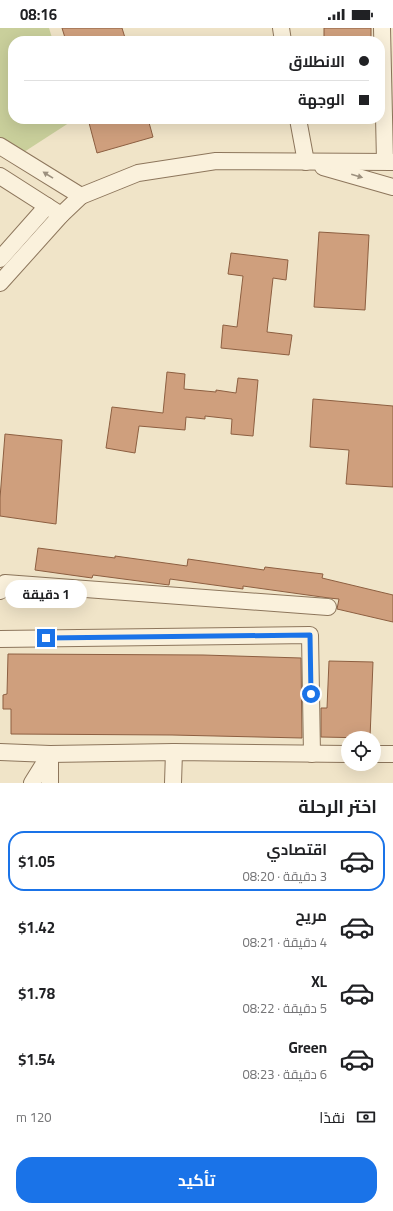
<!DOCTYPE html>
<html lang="ar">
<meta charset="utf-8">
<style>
:root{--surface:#fff;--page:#f2f2f2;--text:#202124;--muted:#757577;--line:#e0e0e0;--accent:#1a73e8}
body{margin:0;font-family:Georgia,Cairo,serif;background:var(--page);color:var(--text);direction:rtl;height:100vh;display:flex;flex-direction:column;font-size:15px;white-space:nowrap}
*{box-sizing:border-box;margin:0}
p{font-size:13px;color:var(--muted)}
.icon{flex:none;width:22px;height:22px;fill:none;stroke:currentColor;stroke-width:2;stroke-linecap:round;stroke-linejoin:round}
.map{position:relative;height:755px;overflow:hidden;direction:ltr}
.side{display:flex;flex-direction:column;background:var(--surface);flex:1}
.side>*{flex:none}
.top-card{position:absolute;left:8px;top:8px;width:377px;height:88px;border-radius:16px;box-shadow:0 4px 16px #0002;direction:rtl;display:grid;align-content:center;height:88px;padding:0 16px;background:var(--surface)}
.controls{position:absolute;left:341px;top:703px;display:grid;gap:8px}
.controls a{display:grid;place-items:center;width:40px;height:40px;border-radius:50%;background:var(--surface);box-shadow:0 4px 16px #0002;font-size:20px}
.end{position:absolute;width:18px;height:18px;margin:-9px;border:5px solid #1a73e8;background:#fff;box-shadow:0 0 0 2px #fff}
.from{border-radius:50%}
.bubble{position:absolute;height:28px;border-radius:14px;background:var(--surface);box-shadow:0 4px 16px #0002;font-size:13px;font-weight:700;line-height:28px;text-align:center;direction:rtl}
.top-card b{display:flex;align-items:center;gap:14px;height:38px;font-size:15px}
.top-card b+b{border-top:1px solid var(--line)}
.top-card i{width:10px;height:10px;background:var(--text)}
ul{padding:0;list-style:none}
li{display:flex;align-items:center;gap:12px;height:60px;margin:0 8px 6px;padding:0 8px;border:2px solid transparent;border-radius:16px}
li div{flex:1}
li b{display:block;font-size:15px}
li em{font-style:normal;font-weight:700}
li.selected{border-color:var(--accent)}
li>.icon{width:36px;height:36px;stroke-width:1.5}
h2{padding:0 16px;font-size:18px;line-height:48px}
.pay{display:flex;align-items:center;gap:10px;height:44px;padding:0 16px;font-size:15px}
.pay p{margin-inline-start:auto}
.action{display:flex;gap:8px;margin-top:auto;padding:8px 16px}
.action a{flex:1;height:46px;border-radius:16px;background:var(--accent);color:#fff;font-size:16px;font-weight:700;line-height:46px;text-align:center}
.status{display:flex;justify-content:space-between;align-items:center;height:28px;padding:0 20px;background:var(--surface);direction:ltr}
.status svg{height:11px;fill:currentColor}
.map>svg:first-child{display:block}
.green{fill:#c9cf9b}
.building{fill:#cf9f7d;stroke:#8d5f41}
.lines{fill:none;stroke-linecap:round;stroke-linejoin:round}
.street-casing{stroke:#8d765c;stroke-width:18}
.street{stroke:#faf1dc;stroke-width:16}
.oneway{fill:#9c907e}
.route{stroke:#1a73e8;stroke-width:5}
</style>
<div class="status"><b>08:16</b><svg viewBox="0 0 49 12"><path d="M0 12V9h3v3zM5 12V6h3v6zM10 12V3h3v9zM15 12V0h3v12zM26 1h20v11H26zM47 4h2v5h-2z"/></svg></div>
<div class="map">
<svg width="393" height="755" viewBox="0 0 393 755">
<rect width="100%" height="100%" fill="#f0e4c8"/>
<polygon class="green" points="0,0 49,0 53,13 13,13 13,91 75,91 24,124 0,109"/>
<g class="building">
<polygon points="62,0 122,0 126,13 66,13"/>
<rect x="324" y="0" width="47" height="13"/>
<polygon points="88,91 148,91 153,109 97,125"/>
<polygon points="319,204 369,207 365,282 314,279"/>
<polygon points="231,225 288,232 286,252 273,250 267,304 292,307 289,327 221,320 223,297 237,299 243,248 228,246"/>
<polygon points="167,344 185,346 184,361 216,364 216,362 236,365 238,350 258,352 253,408 231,406 232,391 205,388 205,391 186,389 185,402 139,398 135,425 106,420 112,379 163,385"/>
<polygon points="313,371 393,378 393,459 346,456 349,422 310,419"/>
<polygon points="5,406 62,412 56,496 0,488 0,470"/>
<polygon points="38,520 115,530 115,528 187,538 188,531 264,542 265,539 323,546 322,550 393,567 393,594 337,581 339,571 329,570 243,558 243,561 170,551 169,557 93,547 92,550 35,542"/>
<polygon points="8,626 203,627 301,630 302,710 172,707 11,706 11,681 3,681 3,667 7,666"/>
<polygon points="329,633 373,634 370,710 321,709 321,680 327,680"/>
</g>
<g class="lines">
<defs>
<g id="street">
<polyline points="281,0 283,13"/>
<polyline points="382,0 385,133"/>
<polyline points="298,91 306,134"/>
<polyline points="0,118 81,168"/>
<polyline points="323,139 393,159"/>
<polyline points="0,148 61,187"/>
<polyline points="0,231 47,178"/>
<polyline points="0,255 61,187 81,168 138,145 216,133 393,134"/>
<polyline points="0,563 5,555 328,579"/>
<polyline points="0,611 310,607 312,726"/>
<polyline points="0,724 50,726 174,724 348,726"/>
<polyline points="374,726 393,726"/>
<polyline points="32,755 50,726"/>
<polyline points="50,755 50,727"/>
<polyline points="173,755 174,724"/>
</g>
</defs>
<use href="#street" class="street-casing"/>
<use href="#street" class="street"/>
</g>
<defs><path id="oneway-solid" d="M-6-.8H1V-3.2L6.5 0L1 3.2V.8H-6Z"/></defs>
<g class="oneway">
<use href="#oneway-solid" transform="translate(48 147) rotate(-148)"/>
<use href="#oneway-solid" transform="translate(357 148) rotate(16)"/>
</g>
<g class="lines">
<polyline class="route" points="46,610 310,607 311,666"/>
</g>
</svg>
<div class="controls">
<a><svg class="icon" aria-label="locate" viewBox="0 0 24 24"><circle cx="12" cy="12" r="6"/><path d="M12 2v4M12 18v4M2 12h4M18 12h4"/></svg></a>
</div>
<i class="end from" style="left:311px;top:666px"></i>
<i class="end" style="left:46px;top:610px"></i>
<div class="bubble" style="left:5px;top:552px;width:82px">1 دقيقة</div>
<div class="top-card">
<b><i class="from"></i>الانطلاق</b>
<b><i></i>الوجهة</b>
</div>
</div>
<section class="side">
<h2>اختر الرحلة</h2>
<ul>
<li class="selected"><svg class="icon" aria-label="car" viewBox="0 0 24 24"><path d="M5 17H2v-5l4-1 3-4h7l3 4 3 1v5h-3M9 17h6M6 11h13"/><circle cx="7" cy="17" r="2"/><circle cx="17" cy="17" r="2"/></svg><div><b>اقتصادي</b><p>3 دقيقة · 08:20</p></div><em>$1.05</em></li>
<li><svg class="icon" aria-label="car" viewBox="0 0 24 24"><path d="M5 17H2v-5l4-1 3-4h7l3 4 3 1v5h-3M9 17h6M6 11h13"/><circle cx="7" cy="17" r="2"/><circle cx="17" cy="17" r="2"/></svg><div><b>مريح</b><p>4 دقيقة · 08:21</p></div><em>$1.42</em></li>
<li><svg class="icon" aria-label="car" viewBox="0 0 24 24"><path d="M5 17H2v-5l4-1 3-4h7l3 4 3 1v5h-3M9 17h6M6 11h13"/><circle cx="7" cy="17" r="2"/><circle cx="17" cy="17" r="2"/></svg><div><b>XL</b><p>5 دقيقة · 08:22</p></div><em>$1.78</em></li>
<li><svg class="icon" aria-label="car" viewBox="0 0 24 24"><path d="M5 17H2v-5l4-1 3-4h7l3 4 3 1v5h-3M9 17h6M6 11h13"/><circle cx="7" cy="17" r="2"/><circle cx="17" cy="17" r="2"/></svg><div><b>Green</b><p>6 دقيقة · 08:23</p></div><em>$1.54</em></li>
</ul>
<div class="pay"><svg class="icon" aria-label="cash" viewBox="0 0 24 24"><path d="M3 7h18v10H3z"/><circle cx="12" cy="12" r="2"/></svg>نقدًا<p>120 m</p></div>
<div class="action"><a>تأكيد</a></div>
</section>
